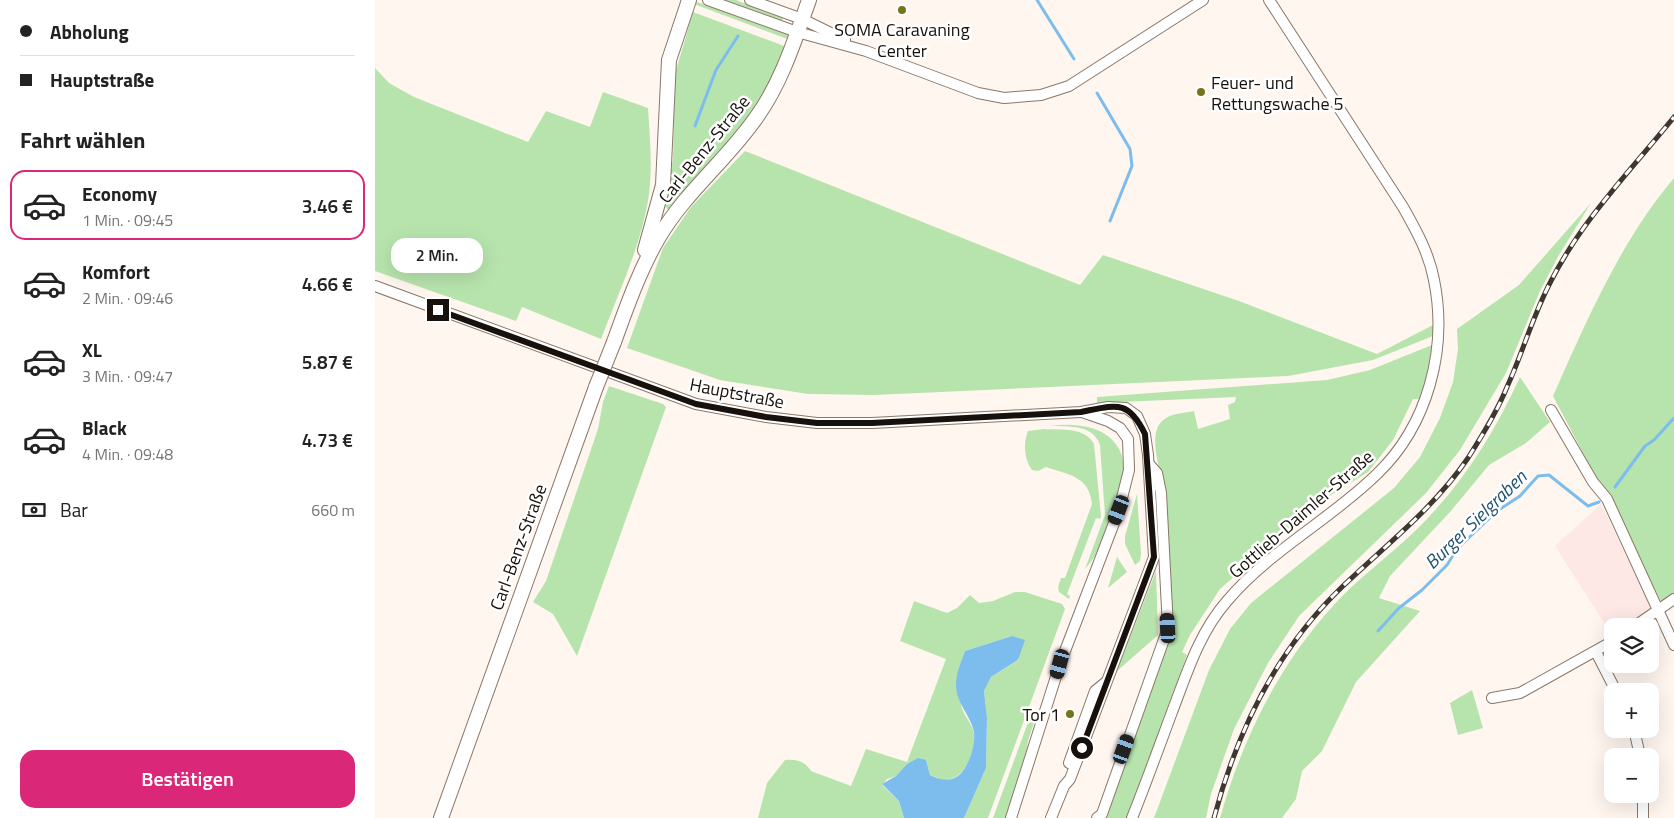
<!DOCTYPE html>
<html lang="de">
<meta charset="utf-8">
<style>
:root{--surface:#fff;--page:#f2f2f2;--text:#222;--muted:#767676;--line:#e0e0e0;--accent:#db2777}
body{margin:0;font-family:"Titillium Web",sans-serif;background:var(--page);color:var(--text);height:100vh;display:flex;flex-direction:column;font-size:19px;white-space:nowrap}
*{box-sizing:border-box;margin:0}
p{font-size:16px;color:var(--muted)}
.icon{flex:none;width:28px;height:28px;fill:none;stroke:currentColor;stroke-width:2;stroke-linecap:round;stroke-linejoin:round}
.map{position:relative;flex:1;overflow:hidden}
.drawer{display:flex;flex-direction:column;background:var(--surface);width:375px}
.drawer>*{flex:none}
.guide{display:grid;align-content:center;height:110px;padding:0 20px;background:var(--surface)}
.buttons{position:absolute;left:1229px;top:618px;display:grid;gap:10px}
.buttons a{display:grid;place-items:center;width:55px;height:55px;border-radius:10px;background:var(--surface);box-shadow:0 5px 20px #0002;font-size:25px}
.end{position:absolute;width:22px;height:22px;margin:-11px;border:6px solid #18110b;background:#fff;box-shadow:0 0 0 2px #fff}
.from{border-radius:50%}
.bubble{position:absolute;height:35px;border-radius:15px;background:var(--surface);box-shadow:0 5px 20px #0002;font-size:16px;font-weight:600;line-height:35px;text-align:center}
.car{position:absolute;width:15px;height:30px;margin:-15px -8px;border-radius:6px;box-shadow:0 0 4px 1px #0007;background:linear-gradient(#222 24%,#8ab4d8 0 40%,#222 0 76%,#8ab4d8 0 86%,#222 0)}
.guide b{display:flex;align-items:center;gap:18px;height:48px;font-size:19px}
.guide b+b{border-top:1px solid var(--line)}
.guide i{width:12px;height:12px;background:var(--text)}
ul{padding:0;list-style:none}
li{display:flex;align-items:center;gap:15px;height:70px;margin:0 10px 8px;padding:0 10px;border:2px solid transparent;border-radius:15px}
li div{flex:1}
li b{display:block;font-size:19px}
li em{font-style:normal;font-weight:600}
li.active{border-color:var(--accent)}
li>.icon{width:45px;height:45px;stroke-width:1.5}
h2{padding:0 20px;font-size:22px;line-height:60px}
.pay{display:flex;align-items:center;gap:12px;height:55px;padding:0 20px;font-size:19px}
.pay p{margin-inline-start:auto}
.button{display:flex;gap:10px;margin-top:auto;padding:10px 20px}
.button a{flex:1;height:58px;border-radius:15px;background:var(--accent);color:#fff;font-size:20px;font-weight:600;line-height:58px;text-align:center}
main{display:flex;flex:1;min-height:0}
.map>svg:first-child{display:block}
.commercial{fill:#fee8e6}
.green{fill:#b7e4ad}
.water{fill:#7dbdee}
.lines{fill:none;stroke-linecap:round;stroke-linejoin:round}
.stream{stroke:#7dbdee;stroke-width:3}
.street-casing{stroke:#8a7768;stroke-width:12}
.secondary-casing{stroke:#8a7768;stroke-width:16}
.street{stroke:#fff;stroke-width:10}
.secondary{stroke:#fff;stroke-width:14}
.rail-casing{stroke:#3e3730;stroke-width:5}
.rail{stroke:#fff;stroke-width:3;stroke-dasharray:9;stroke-linecap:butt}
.secondary-bridge-casing{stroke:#8a7768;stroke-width:16;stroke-linecap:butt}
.secondary-bridge{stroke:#fff;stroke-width:14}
.route{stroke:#18110b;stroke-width:6}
.poi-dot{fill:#74751b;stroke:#fff;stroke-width:2}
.labels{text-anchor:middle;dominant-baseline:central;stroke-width:5;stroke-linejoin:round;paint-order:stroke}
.poi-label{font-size:18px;fill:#18110b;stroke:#fff}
.street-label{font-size:18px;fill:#18110b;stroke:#fff}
.water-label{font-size:19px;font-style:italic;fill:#215172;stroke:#fff}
</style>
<main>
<section class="drawer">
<div class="guide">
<b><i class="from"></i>Abholung</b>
<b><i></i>Hauptstraße</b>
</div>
<h2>Fahrt wählen</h2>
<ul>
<li class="active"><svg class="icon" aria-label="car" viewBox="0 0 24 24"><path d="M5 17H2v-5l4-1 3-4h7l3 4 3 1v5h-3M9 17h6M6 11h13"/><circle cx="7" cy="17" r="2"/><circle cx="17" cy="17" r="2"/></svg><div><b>Economy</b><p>1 Min. · 09:45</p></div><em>3.46 €</em></li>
<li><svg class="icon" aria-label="car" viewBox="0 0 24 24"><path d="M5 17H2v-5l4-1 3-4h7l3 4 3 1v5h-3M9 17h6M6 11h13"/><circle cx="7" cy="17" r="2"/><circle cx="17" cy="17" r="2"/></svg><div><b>Komfort</b><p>2 Min. · 09:46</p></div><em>4.66 €</em></li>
<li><svg class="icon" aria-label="car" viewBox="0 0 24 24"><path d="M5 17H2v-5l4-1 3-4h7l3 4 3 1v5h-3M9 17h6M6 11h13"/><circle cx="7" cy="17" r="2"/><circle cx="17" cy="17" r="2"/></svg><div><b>XL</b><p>3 Min. · 09:47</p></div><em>5.87 €</em></li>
<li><svg class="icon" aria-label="car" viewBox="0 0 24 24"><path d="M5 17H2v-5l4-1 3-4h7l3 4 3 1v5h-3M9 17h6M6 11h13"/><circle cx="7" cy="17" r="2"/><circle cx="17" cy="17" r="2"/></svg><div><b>Black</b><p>4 Min. · 09:48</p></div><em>4.73 €</em></li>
</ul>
<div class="pay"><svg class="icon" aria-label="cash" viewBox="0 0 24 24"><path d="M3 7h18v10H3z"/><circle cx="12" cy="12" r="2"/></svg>Bar<p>660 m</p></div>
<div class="button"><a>Bestätigen</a></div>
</section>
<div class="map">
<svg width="1299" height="818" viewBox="0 0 1299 818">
<rect width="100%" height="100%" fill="#fff6ef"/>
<polygon class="commercial" points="1226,504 1277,610 1254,626 1238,626 1237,635 1180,546"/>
<g class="green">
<polygon points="350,0 361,0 408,18 407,21"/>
<polygon points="322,2 414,35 415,40 319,4"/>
<polygon points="318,12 412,47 382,111 297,210 293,210 290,206 298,159 300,74"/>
<path d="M0 68 14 83 39 97 153 142 171 111 215 127 228 92 273 108C275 139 278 170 273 201 265 248 243 294 226 339L147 307 141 321 0 271Z"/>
<polygon points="370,151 705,285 728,255 864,301 1002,354 1058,325 1058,336 998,360 913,376 499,395 433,394 345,380 252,348 288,248 316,207"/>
<path d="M1299 178V595L1286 601 1178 396C1212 320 1245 242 1299 178Z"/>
<polygon points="1216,203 1184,255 1165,291 1131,373 1085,450 1051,493 924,616 893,663 859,729 836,794 831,818 779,818 834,670 855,629 876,603 1019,488 1045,457 1065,418 1078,382 1083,349 1082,329 1144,285"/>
<path d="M1057 345 1052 375 1044 399H1038L1018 440 993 472 942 504 845 589 815 635 807 652 812 655 752 818H727L797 631 786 475C782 459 773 428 791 418 800 413 810 413 819 411L823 429 855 419 853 405 860 402 861 397 722 403V397L952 380 995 370Z"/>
<path d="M1145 377 1175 422 1151 443 1114 465 1075 512 1015 576 1004 598 1045 611 981 682 947 751 927 771 921 799 907 818H845C867 740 903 666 958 606 982 579 1013 557 1039 532 1085 488 1119 434 1145 377Z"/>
<polygon points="234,386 288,404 291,407 202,656 178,614 158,602 171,581 223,429 228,402"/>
<path d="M676 426C715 420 756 434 748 482 746 494 739 506 735 518 728 537 724 554 710 569L730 515 725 445C718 424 694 427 676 426Z"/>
<path d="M669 429C687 430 710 427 719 444L726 516 725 519 721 518 692 594 695 596 694 599 684 592 683 587 686 578H690L717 504C714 476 694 475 671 467L663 471 657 470C649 459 648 443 653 431Z"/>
<polygon points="762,494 766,554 765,561 760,565 750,544 750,536"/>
<polygon points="742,557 752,572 733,588"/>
<polygon points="781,571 783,635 742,671 740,669 749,653"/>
<path d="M640 592H650L687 604 690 609 613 818H589L611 768 612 718 609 691 616 677 644 660 637 636 590 651C583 670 583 685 586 704 587 714 597 723 599 733 601 750 590 781 569 780 565 779 559 776 555 775L551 760 531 765 521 776 512 779 507 785 524 801 529 818H383L392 783 410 760C421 759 430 761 436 771L476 786 491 749 532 762 571 659 525 641 539 601 572 613 582 608 595 595 604 603 618 601Z"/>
<polygon points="1097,690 1108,728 1083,735 1075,703"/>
<polygon points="655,717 660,719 653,741 649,768 630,818 618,818"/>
</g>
<path class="water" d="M637 636 650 640 643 660 616 677 609 691 612 718 611 768 589 818H529L524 801 507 784 521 776 531 765 543 758 551 760 555 775C562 778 569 781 577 779 592 775 601 746 599 732 596 716 581 703 581 685 581 674 586 662 590 651Z"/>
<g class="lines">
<g class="stream">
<polyline points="662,0 699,59"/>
<polyline points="722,93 755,149 757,166 735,221"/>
<polyline points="320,126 341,70 363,36"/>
<polyline points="1240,487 1270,446 1279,440 1299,418"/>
<polyline points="1003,631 1024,608 1047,590 1072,565 1082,549 1122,511 1145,496 1163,476 1174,475 1213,506 1224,502"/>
</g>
<defs>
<g id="street">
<polyline points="333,0 422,32 491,51 603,93 629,98 666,95 694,86 828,0"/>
<polyline points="375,0 427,19 470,40"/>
<polyline points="0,286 321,404 391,417 442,423 497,423 706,412 733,407 751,408 762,416 770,434 773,455 779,557 695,779 689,786 676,818"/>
<polyline points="1176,410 1218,482 1232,499 1299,645"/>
<polyline points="1260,626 1299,599"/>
<polyline points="1221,652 1241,691"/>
<polyline points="1117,698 1145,693 1238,641"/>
<polyline points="1259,729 1265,756"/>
<polyline points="694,763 720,691 731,682"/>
<polyline points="636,818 685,664 744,510 754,470 753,439 745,428 733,421 707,412"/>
<polyline points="722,818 727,814 793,628 786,493 782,473 774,464"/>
<path d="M757 818C771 783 784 747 797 712 812 673 824 633 852 601 894 551 955 520 1002 474 1053 425 1073 349 1059 280 1054 253 1041 230 1028 207L894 0"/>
<polyline points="1268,818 1268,794"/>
</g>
<g id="secondary">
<polyline points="270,250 288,185 294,60 314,0"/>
<path d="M239 342C252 306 265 269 284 237 311 191 354 158 383 115 407 81 420 39 434 0"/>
<polyline points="66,818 221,387"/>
</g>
</defs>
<use href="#street" class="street-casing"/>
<use href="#secondary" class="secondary-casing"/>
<use href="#street" class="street"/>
<use href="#secondary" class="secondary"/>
<defs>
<path id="rail" d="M839 818C862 731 902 649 968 586 1011 545 1059 508 1093 458 1107 436 1122 412 1132 387 1148 352 1158 315 1176 281 1207 220 1256 170 1299 117"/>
</defs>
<use href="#rail" class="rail-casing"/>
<use href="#rail" class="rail"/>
<defs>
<polyline id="secondary-bridge" points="221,387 239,342"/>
</defs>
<use href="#secondary-bridge" class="secondary-bridge-casing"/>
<use href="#secondary-bridge" class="secondary-bridge"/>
</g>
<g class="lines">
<path class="route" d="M63 310 321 404 391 417 442 423H497L706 412C741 405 753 399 770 434L779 557 707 748"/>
</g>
<g class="poi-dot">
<circle cx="527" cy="10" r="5"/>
<circle cx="826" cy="92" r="5"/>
<circle cx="695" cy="714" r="5"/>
</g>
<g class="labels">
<g class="poi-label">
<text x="527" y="29">SOMA Caravaning<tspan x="527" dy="21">Center</tspan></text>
<text x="836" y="82" text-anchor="start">Feuer- und<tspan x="836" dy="21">Rettungswache 5</tspan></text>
<text x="685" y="714" text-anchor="end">Tor 1</text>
</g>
<g class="street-label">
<text transform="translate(329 149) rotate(-51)">Carl-Benz-Straße</text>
<text transform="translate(362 393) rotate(11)">Hauptstraße</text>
<text transform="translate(926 514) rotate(-41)">Gottlieb-Daimler-Straße</text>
<text transform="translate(143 547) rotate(-70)">Carl-Benz-Straße</text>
</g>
<g class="water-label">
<text transform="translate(1100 519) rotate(-44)">Burger Sielgraben</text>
</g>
</g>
</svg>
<div class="buttons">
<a><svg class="icon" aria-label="layers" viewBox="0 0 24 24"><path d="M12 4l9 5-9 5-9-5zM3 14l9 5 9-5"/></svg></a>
<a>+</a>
<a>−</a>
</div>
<i class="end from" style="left:707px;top:748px"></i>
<i class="end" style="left:63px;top:310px"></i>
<div class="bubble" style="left:16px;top:238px;width:92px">2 Min.</div>
<i class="car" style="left:744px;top:510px;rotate:201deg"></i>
<i class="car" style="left:793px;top:628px;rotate:357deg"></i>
<i class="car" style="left:685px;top:664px;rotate:195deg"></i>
<i class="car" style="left:749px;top:749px;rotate:20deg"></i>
</div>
</main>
